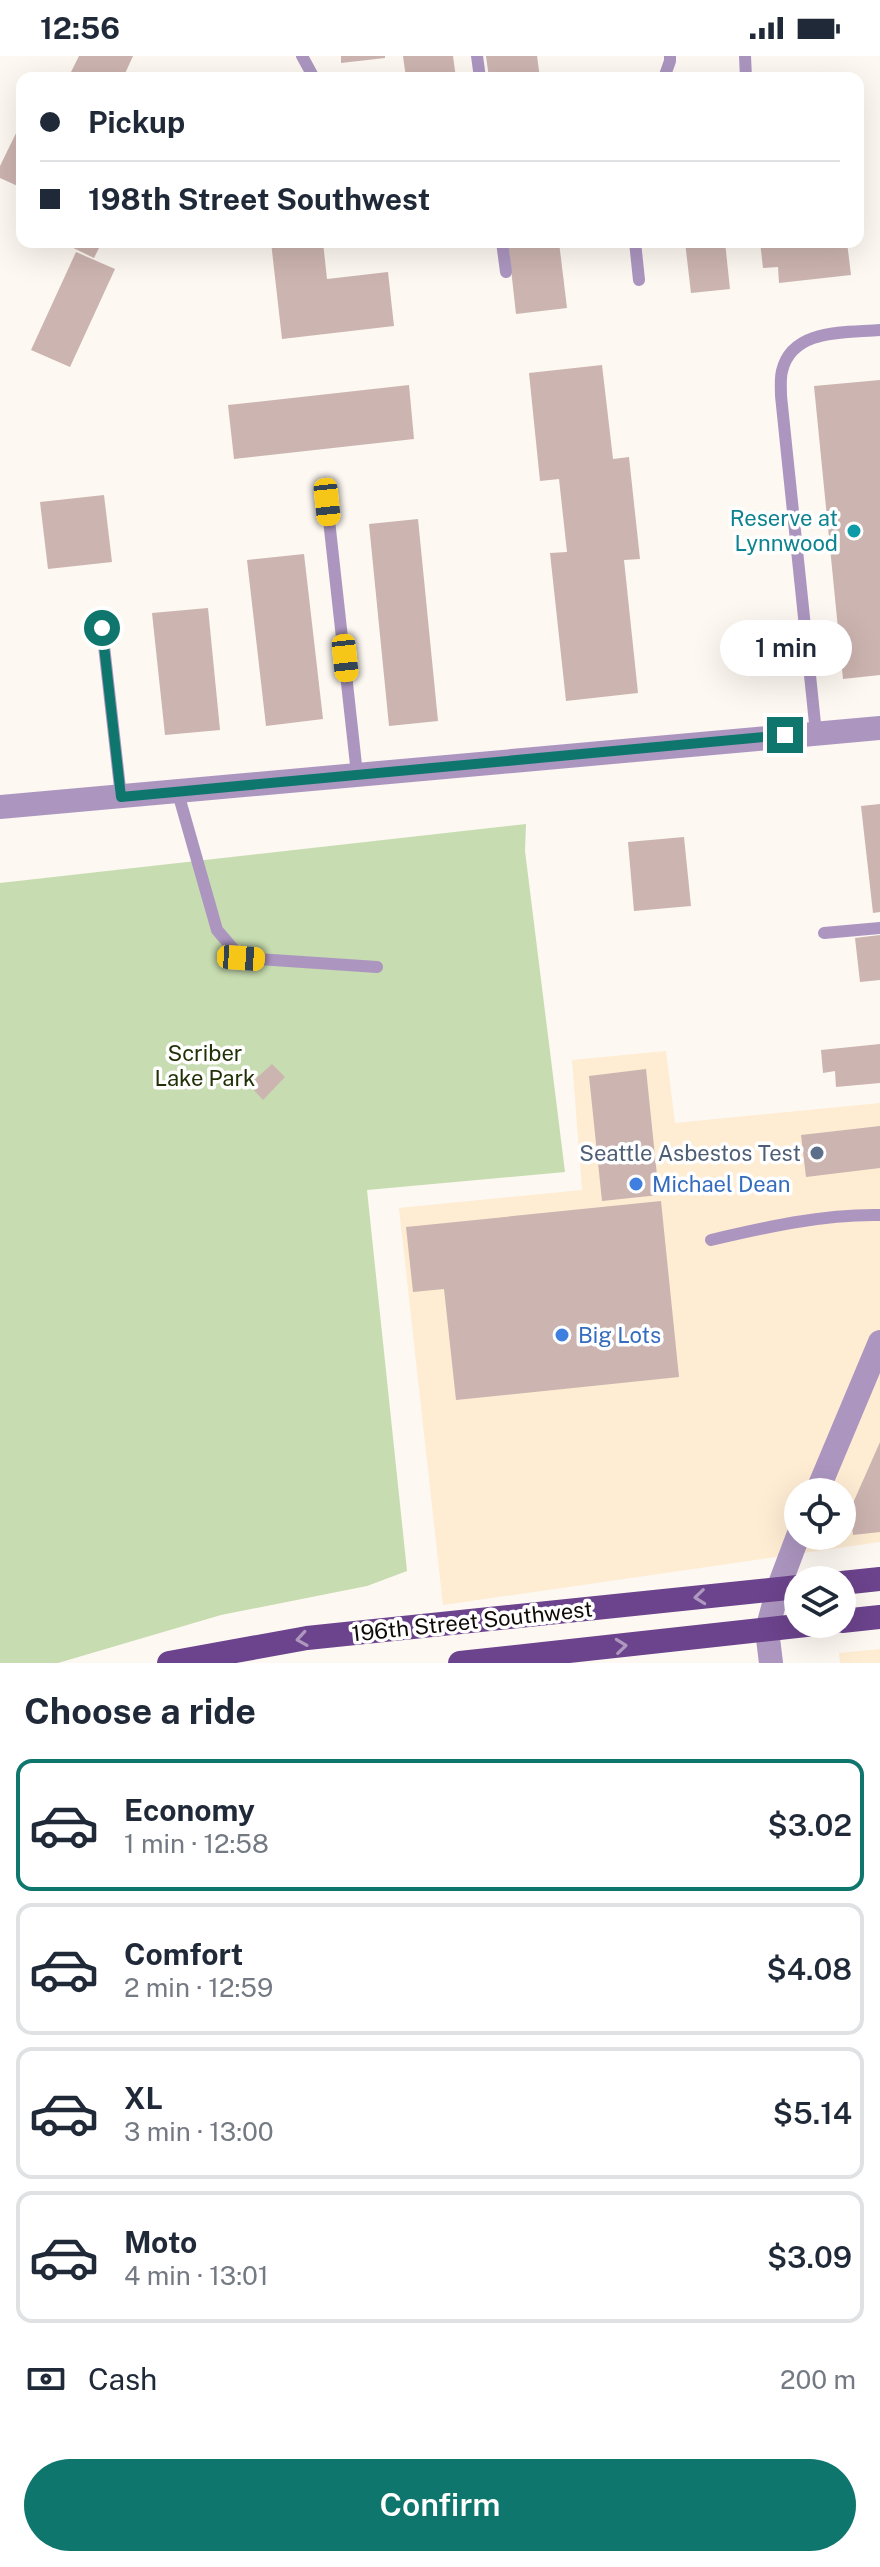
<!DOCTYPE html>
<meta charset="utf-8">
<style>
:root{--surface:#fff;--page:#f6f6f7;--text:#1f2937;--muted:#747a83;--line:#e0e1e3;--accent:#0f766e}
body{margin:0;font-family:"Public Sans",sans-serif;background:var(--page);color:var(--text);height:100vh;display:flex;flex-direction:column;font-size:30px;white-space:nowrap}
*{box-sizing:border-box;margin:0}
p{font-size:26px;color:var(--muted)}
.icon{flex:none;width:44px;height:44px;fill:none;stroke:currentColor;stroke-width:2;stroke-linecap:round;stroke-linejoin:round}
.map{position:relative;height:1607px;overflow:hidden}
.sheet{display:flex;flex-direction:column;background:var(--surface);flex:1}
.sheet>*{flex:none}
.hud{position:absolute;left:16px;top:16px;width:848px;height:176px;border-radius:16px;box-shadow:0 8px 32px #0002;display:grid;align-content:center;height:176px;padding:0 24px;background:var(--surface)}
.tools{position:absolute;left:784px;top:1422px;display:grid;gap:16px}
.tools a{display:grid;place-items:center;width:72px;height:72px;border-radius:50%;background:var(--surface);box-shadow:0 8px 32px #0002;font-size:40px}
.end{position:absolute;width:36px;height:36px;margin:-18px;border:10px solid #0f766e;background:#fff;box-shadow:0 0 0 4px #fff}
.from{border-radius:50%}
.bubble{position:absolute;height:56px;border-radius:28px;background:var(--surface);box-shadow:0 8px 32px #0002;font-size:26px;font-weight:600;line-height:56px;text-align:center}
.car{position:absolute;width:24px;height:48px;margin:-24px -12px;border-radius:10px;box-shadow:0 0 6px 2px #0007;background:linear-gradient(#f5c518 24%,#345 0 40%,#f5c518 0 76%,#345 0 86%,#f5c518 0)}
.hud b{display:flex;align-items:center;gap:28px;height:76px;font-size:30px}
.hud b+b{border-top:2px solid var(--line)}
.hud i{width:20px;height:20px;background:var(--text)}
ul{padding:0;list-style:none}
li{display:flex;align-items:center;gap:24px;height:132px;margin:0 16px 12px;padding:0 8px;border:4px solid var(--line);border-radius:16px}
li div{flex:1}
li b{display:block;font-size:30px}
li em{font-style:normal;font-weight:600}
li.current{border-color:var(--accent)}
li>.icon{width:72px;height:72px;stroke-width:1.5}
h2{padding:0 24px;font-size:36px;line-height:96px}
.pay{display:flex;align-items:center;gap:20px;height:88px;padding:0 24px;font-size:30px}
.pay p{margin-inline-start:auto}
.primary-button{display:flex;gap:16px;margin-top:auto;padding:16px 24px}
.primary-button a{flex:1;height:92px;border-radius:48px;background:var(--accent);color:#fff;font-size:32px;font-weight:600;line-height:92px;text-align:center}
.status{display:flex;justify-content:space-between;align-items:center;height:56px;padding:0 40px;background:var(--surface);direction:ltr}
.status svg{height:22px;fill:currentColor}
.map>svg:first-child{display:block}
.built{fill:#feecd3;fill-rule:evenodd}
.park{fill:#c7dcb0}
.building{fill:#ccb4b0}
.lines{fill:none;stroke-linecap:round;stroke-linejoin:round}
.lane{stroke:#ac96c0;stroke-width:12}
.street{stroke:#ac96c0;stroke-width:24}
.primary{stroke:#6c438d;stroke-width:24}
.oneway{stroke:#ae98c0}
.route{stroke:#0f766e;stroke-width:10}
.culture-dot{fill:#0f9aa8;stroke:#fff;stroke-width:3}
.service-dot{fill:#5c6f8a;stroke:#fff;stroke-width:3}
.shop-dot{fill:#3f7fe0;stroke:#fff;stroke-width:3}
.labels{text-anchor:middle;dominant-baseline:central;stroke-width:7;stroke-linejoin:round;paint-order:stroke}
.culture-label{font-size:22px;fill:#0d838f;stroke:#fff;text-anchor:end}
.park-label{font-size:22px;fill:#213106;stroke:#fff}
.service-label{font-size:22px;fill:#4e5e75;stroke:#fff;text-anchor:end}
.shop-label{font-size:22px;fill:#366cbe;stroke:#fff;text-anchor:start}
.street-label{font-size:22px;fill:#100b06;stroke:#fff}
</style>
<div class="status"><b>12:56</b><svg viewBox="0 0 49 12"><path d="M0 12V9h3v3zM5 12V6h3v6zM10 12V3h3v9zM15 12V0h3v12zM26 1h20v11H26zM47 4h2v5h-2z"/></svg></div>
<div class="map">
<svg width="880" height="1607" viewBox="0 0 880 1607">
<rect width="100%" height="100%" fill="#fdf8f1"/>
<g class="built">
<path d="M666 995 675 1067 880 1047V1486L443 1549 399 1152 582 1134 572 1004ZM798 1436H842V1480H798Z"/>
<polygon points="880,1593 880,1607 840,1607 839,1597"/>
</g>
<polygon class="park" points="526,768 525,795 565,1116 367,1134 407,1515 367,1530 221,1559 58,1607 0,1607 0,827"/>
<g class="building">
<polygon points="79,0 133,0 123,22 68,22"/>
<polygon points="341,0 385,0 385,2 341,7"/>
<polygon points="403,0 453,0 456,22 406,22"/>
<polygon points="486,0 537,0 540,22 489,22"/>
<polygon points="22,65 22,132 0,122 0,110"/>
<polygon points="61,186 102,186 94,202"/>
<polygon points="271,186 323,186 327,223 388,216 394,270 282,283"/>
<polygon points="508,186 559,186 567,252 516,258"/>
<polygon points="685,186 725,186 730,233 691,237"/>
<polygon points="760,186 847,186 851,219 779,227 778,211 763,212"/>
<polygon points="76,196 115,213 70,311 31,294"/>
<polygon points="602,309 613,403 629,401 640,503 624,504 638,637 566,645 550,497 567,496 559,423 540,425 529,317"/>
<polygon points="880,324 880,619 843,623 814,330"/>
<polygon points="409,329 414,383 234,403 228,349"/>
<polygon points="104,439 112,506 48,513 40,446"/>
<polygon points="418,463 438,665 389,670 369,468"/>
<polygon points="304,498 323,663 266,670 247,504"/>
<polygon points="208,552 220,674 165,679 152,557"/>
<polygon points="880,748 880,856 873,857 861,750"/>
<polygon points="684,781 691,850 634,855 628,786"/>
<polygon points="880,879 880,924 860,926 855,882"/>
<polygon points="880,988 880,1027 836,1031 835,1015 823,1017 821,994"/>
<polygon points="272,1008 285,1021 263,1044 249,1029"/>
<polygon points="646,1013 659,1139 602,1145 589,1020"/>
<polygon points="880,1070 880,1112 806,1121 801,1079"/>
<polygon points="661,1145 679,1321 456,1344 444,1233 413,1236 406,1171"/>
<polygon points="880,1386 880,1476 853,1479 852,1471 842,1472"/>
</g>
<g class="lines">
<g class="lane">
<polyline points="302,0 314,22"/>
<polyline points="477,0 480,22"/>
<polyline points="745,0 746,22"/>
<polyline points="664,22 670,5 670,0"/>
<polyline points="502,186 506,216"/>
<polyline points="635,186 639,224"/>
<polyline points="327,446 357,718"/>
<polyline points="102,572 121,741"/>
<path d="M816 677 781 340C781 332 780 323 782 315 792 272 846 277 880 274"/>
<polyline points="178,737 217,874 241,902 377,911"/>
<polyline points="824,877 880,872"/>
<path d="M711 1184C767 1171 823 1158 880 1159"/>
</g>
<g class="street">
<path d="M0 751C293 726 586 696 880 672"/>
<polyline points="817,1436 880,1286"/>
<polyline points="771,1607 767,1574 778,1533 798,1480"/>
</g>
<g class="primary">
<polyline points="842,1527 880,1523"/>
<polyline points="842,1565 880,1561"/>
<polyline points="169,1607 307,1582 798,1531"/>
<polyline points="460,1607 815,1568"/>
</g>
</g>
<defs><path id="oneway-chevron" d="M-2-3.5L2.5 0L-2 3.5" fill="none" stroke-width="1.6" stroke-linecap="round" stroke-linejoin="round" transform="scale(2)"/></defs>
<g class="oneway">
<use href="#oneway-chevron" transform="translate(700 1541) rotate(174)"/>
<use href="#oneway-chevron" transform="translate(302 1583) rotate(171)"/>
<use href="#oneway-chevron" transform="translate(621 1590) rotate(-6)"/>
</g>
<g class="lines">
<polyline class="route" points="102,572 121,741 785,679"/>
</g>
<circle class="culture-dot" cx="854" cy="475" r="8"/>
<circle class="service-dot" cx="817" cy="1097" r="8"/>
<g class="shop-dot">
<circle cx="636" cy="1128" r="8"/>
<circle cx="562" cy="1279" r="8"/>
</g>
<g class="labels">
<g class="culture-label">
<text x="838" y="462">Reserve at<tspan x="838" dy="25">Lynnwood</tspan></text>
</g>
<g class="park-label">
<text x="205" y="997">Scriber<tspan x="205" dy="25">Lake Park</tspan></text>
</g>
<g class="service-label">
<text x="801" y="1097">Seattle Asbestos Test</text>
</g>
<g class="shop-label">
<text x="652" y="1128">Michael Dean</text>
<text x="578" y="1279">Big Lots</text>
</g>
<g class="street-label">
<text transform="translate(472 1565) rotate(-6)">196th Street Southwest</text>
</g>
</g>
</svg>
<div class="tools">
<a><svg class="icon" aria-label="locate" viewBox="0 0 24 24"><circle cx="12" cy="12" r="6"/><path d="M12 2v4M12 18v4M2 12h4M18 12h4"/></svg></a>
<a><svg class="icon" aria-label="layers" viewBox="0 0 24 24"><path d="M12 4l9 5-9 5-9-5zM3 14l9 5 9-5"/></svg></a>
</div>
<i class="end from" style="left:102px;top:572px"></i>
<i class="end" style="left:785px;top:679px"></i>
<div class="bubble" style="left:720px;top:564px;width:132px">1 min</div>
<i class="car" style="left:327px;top:446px;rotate:174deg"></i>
<i class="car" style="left:345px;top:602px;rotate:174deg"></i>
<i class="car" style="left:241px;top:902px;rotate:94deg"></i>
<div class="hud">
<b><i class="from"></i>Pickup</b>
<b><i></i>198th Street Southwest</b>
</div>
</div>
<section class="sheet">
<h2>Choose a ride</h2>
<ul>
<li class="current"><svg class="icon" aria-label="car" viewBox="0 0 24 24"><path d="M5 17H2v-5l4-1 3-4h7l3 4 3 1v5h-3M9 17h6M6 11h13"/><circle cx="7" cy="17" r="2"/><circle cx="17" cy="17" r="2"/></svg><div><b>Economy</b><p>1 min · 12:58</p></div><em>$3.02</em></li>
<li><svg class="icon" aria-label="car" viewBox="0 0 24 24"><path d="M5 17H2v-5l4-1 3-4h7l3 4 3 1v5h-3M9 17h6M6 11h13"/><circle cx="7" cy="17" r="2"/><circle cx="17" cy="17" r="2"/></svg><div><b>Comfort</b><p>2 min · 12:59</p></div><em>$4.08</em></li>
<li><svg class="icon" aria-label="car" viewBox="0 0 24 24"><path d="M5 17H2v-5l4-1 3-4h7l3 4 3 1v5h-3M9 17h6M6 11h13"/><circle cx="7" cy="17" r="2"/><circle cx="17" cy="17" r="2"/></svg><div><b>XL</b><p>3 min · 13:00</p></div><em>$5.14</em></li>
<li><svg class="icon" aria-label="car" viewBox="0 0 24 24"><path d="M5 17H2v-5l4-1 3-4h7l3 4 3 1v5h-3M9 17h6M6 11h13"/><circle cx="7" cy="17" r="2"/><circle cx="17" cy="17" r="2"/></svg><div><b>Moto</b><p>4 min · 13:01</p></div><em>$3.09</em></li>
</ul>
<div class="pay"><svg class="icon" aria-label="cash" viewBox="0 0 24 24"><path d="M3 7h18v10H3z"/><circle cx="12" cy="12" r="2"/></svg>Cash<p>200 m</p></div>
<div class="primary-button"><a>Confirm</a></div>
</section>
